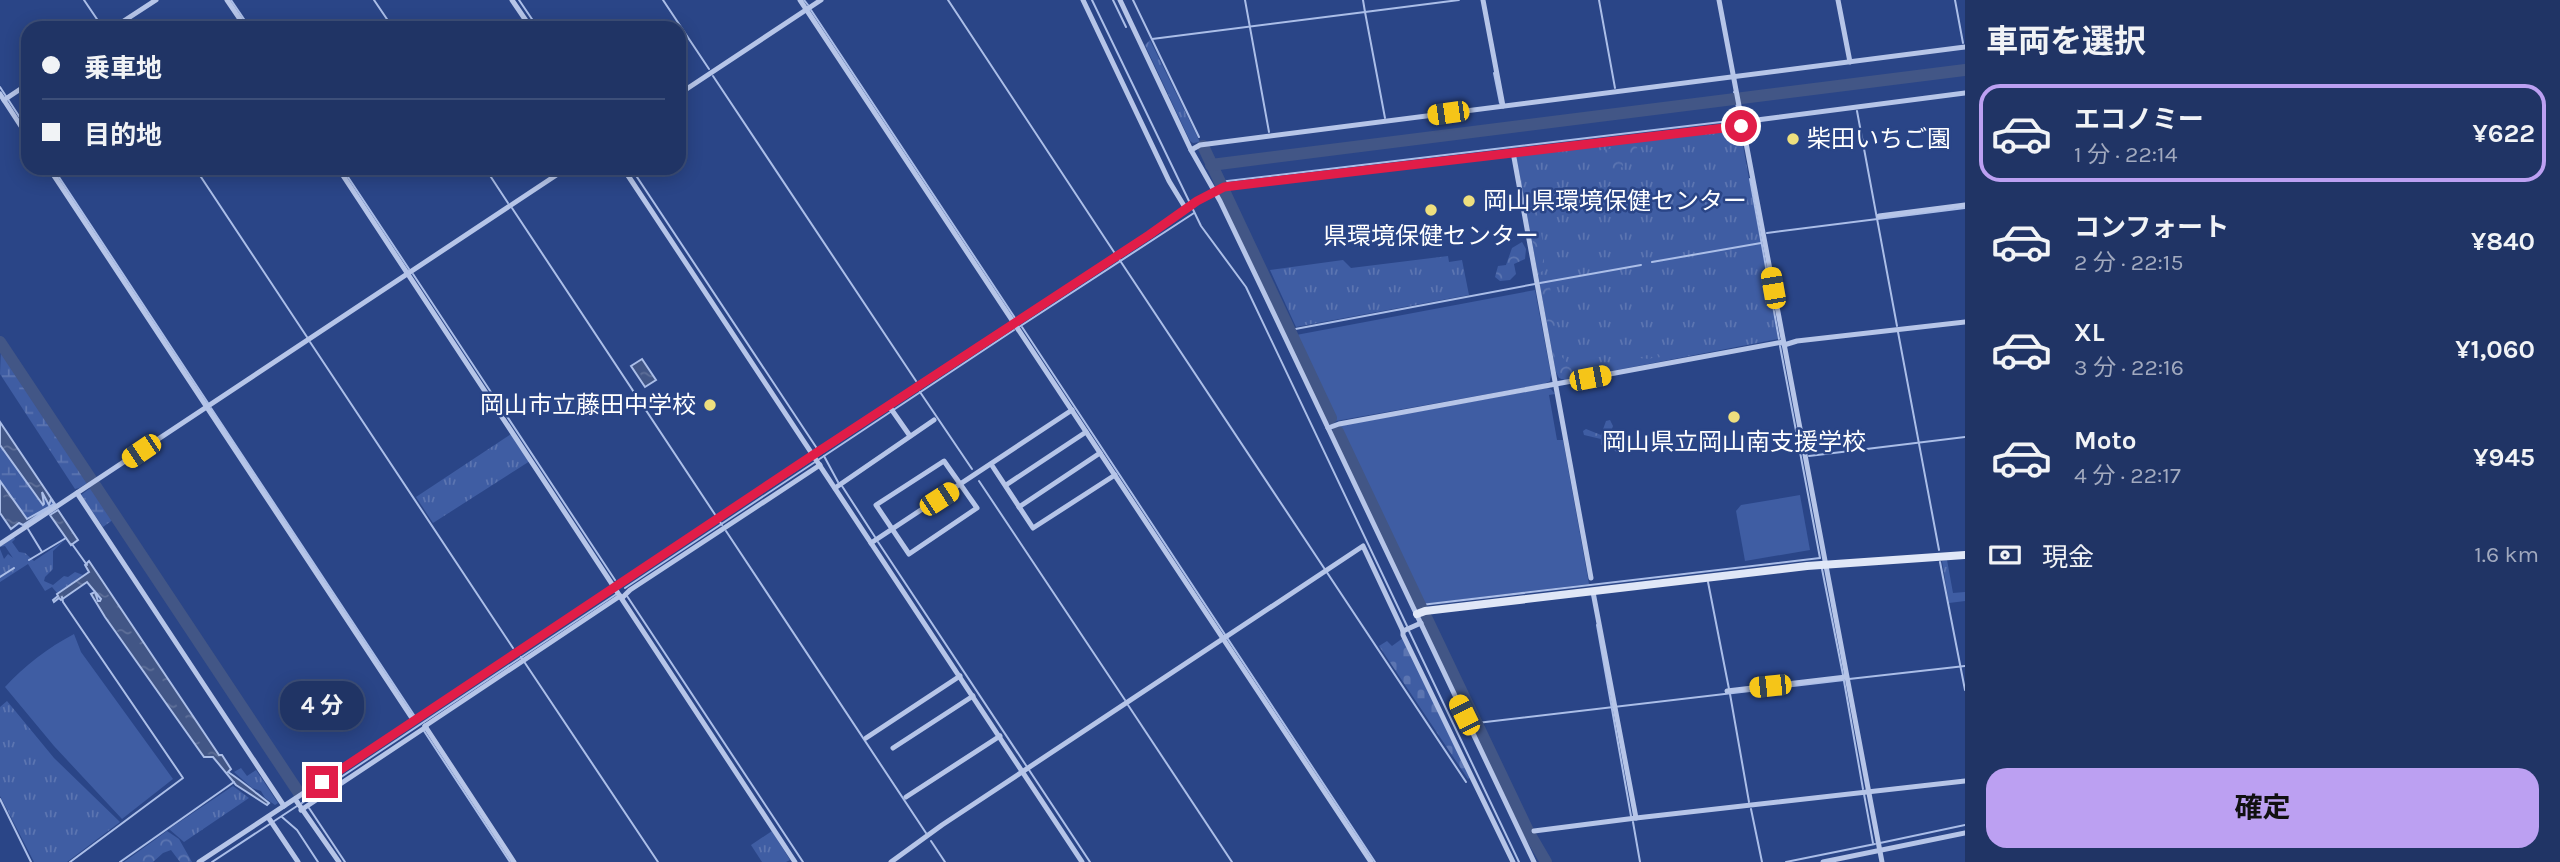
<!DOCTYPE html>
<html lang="ja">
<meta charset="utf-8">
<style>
:root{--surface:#203465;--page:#2d3f6e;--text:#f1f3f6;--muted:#a2aabf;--line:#3d4f79;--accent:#bca0f2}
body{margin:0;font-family:Karla,"Noto Sans JP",sans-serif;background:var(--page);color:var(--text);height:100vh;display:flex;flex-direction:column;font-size:26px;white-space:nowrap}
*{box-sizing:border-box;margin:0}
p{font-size:23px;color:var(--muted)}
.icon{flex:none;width:38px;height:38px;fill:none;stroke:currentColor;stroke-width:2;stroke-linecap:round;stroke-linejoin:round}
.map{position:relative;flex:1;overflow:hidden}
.side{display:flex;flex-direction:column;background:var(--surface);width:595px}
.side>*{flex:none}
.top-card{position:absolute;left:21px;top:21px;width:665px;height:154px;border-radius:21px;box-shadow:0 4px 18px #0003,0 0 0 2px var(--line);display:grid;align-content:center;height:154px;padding:0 21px;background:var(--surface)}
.end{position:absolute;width:32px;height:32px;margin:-16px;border:9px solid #e11d48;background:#fff;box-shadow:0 0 0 4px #fff}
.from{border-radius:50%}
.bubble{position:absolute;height:49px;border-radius:21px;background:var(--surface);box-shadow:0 4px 18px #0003,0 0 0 2px var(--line);font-size:23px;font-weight:700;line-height:49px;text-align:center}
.car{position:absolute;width:21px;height:42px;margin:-21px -10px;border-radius:9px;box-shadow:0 0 5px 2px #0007;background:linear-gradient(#f5c518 24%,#345 0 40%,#f5c518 0 76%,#345 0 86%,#f5c518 0)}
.top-card b{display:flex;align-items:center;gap:24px;height:66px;font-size:26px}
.top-card b+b{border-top:2px solid var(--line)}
.top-card i{width:18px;height:18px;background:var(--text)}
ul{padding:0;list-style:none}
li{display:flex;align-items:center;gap:21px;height:98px;margin:0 14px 10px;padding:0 7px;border:4px solid transparent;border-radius:21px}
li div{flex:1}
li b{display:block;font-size:26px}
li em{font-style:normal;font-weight:700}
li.active{border-color:var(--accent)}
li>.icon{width:63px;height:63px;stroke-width:1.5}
h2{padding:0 21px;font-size:32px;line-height:84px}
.pay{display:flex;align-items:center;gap:18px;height:77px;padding:0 21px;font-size:26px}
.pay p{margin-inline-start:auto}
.cta{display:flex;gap:14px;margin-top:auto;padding:14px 21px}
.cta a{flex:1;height:80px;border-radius:21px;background:var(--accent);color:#111;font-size:28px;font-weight:700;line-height:80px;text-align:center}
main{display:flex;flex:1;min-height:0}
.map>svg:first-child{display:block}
.grass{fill:url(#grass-tufts)}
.forest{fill:url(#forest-crowns)}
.wetland{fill:url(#wetland-marsh)}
.cemetery{fill:url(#cemetery-stones)}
.garden{fill:#3f5da3}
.water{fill:url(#water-ripples);stroke:#abbee8;stroke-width:2}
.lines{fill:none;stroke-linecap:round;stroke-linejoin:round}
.stream{stroke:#abbee8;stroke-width:2}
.river{stroke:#425686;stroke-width:12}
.street{stroke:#b6c5e8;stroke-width:5}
.secondary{stroke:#e0e7f7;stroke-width:8}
.route{stroke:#e11d48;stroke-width:9}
.poi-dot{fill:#eedf7e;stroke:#2a4587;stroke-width:2.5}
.labels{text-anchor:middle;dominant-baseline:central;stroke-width:5;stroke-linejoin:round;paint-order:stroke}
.poi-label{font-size:24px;fill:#fff;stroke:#2a4587;text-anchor:start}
</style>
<main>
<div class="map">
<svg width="1965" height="862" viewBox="0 0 1965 862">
<defs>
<pattern id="grass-tufts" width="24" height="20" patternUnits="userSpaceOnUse" patternTransform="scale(1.75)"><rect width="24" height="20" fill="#3f5da3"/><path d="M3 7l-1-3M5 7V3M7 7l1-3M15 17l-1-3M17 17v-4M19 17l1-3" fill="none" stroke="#5c75b1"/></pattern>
<pattern id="forest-crowns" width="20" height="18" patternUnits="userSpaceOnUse" patternTransform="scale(1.75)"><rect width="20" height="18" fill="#3f5da3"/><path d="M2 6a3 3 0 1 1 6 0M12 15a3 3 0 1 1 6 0" fill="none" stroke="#5c75b1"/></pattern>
<pattern id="wetland-marsh" width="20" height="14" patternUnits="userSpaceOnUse" patternTransform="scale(1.75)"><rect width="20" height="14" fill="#3f5da3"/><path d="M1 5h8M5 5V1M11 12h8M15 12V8" fill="none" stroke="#5c75b1"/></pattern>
<pattern id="cemetery-stones" width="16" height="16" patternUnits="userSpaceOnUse" patternTransform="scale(1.75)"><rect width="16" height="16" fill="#3f5da3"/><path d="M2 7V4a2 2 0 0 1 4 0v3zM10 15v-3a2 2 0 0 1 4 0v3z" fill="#5c75b1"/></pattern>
<pattern id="water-ripples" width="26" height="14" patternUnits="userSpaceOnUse" patternTransform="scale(1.75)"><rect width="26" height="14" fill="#425686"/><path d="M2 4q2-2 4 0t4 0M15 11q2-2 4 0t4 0" fill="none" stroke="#5e6f98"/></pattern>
</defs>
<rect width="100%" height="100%" fill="#2a4587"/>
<g class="grass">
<polygon points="1150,40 1200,142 1193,143 1190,141 1145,45"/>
<polygon points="1740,129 1778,339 1565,380 1559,378 1556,372 1516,155"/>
<polygon points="1448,256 1449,262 1462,260 1469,295 1296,327 1270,270 1343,260 1351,268"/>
<polygon points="511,434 530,461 433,523 416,497"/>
<polygon points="14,537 15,539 12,542 19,552 25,553 34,561 65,540 53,551 53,569 45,577 44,581 53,585 64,576 68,577 75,572 83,575 57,593 52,587 45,591 28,564 0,582 0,549 4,559 8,554 13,558 5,546 0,547"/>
<polygon points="1947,560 1953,593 1965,592 1965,601 1949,603 1942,561"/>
<polygon points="7,701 54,758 120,822 67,862 34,862 0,796 0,707"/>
<polygon points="241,768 247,776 256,770 278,803 275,805 265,798 261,791 252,788 234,772"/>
<polygon points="233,786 249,798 184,842 169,829"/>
<polygon points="772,831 790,860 786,862 762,862 751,845"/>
</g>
<g class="forest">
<path d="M1634 146 1637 147 1638 153 1632 159 1622 156 1623 166 1618 170 1605 172C1599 166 1595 161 1597 152L1601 150Z"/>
<polygon points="1528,190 1533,192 1544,248 1544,270 1541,272 1538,272 1524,193"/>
<polygon points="1522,242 1526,249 1525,259 1514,264 1516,274 1510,280 1500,281 1495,277 1498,266 1506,265 1512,248"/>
<polygon points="1550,287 1562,357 1570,366 1578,367 1610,364 1639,358 1650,359 1658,354 1661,357 1660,361 1561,379 1556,371 1541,289"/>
<polygon points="1610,420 1613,426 1610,434 1612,437 1616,436 1620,444 1620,451 1618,453 1615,451 1611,441 1601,445 1601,439 1584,435 1583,431 1586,429 1601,435 1606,421"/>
<polygon points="167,831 179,839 192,862 180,862 171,850 163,853 153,862 124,862"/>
</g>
<g class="wetland">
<polygon points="1,347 89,482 79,488 75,489 0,374"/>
<polygon points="0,445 42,505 44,504 43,492 54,504 27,519 0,481"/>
<polygon points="93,486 114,519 103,527 81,495"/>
</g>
<polygon class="cemetery" points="1403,638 1471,777 1468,779 1379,646 1387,641 1392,646"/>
<g class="garden">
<polygon points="1535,290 1551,375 1550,381 1544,384 1336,421 1296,335"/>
<polygon points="1547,388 1551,389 1555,394 1549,395 1557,440 1563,440 1589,584 1423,604 1339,426"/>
<polygon points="1800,495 1810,550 1745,561 1736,511 1741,505"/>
<path d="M74 634 81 652 173 779 122 819 54 746 5 687C24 666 49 647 74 634Z"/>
</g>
<g class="water">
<polygon points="642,359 656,380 645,387 631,366"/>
<polygon points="0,422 55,504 23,525 19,523 11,529 0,513 0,481 27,519 54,504 51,499 49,505 42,492 44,504 43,505 0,445"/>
<polygon points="58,510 78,540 71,545 50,515"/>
<path d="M89 561 219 755H222L231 769 228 772C242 781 256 793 269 803L267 805 236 785 213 757H204L105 617 91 594 95 592 98 601H100L101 599 87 582 61 600 59 598 54 602 53 600 58 596 57 594 89 572 85 565Z"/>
</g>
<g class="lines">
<g class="stream">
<polyline points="84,0 103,28"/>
<polyline points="231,0 250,28"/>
<polyline points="374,0 393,28"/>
<polyline points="519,0 538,28"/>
<polyline points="663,0 709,69"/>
<polyline points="804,0 808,5"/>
<polyline points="948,0 1114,252"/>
<polyline points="1092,0 1201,226 1246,287 1407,626"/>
<polyline points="1113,0 1126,27"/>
<polyline points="1133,0 1199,137"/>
<polyline points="1245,0 1269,132"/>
<polyline points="1363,0 1365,12 1459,0"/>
<polyline points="1599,0 1615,88"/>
<polyline points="1955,0 1963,43"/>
<polyline points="811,10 1015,318"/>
<polyline points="1152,39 1365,12 1385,118"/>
<polyline points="1494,73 1500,103"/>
<polyline points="713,76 916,381"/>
<polyline points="0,87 28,130"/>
<polyline points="1734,92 1739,118"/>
<polyline points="1857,111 1897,326"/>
<polyline points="53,168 208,403"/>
<polyline points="195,168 307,337"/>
<polyline points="342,168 409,269"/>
<polyline points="485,168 508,203"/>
<polyline points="631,168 816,447"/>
<polyline points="1750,179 1779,339"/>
<polyline points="1219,182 1738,120"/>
<polyline points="512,208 716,516"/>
<polyline points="1767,233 1965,208"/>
<polyline points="1119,259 1466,782"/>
<polyline points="1652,262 1761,243"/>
<polyline points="413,274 615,580"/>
<polyline points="1540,283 1641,265"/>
<polyline points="1019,327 1194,213"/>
<polyline points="1022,327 1375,862"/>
<polyline points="1290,330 1535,284"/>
<polyline points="1898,332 1939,550"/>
<polyline points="310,342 513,648"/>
<polyline points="1780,346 1820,558"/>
<polyline points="920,392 972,469"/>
<polyline points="211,408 414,715"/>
<polyline points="824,456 838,482"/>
<polyline points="1809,456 1965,437"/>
<polyline points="979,481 1125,700"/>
<polyline points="842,486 875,537"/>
<polyline points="720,522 722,525"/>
<polyline points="28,529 42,552"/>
<polyline points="726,531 926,833"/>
<polyline points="878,542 1090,862"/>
<polyline points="72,544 87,565"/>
<polyline points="29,560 66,538"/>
<polyline points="1940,562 1965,690"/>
<polyline points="1822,569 1843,675"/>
<polyline points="0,577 14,568"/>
<polyline points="1708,582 1729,689"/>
<polyline points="625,588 1014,330"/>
<polyline points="627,596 803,862"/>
<polyline points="62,597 63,602 183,778 70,862"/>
<polyline points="1421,605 1820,558"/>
<polyline points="1597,625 1631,816"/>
<polyline points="1409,631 1519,862"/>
<polyline points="521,657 658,862"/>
<polyline points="1849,679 1965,666"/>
<polyline points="1844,681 1863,789"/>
<polyline points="1730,694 1749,802"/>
<polyline points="1128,705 1232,862"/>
<polyline points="1477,723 1844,680"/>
<polyline points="424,731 510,862"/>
<polyline points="1864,794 1873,843"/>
<polyline points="0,799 31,862"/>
<polyline points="302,803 618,593"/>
<polyline points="309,808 345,862"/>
<polyline points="1751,809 1762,862"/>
<polyline points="282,817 297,830 318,862"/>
<polyline points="1633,822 1640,862"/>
<polyline points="931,841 945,862"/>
<polyline points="1880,843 1965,825"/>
<polyline points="120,862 234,782"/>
<polyline points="212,862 297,806"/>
<polyline points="1786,862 1875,844"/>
</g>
<g class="river">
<polyline points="1203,146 1331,418"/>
<polyline points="1211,165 1965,70"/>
<polyline points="0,342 299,793"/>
<polyline points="1338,432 1421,607"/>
<polyline points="1427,619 1529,833 1546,862"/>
</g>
<g class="street">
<polyline points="227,0 246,28"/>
<polyline points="512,0 531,28"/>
<polyline points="800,0 1371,862"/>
<polyline points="1083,0 1169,181 1186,209"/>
<polyline points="1120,0 1191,150 1220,201 1265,295 1534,862"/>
<polyline points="1483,0 1503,106"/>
<polyline points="1719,0 1882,862"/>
<polyline points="1838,0 1850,62"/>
<polyline points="113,28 156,0"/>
<polyline points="0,94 28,137"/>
<polyline points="679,94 821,0"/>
<polyline points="4,100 28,84"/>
<polyline points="1191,150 1200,145 1965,47"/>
<polyline points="1513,152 1591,578"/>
<polyline points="49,168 414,721"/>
<polyline points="338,168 795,862"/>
<polyline points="623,168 1082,862"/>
<polyline points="1879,216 1965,205"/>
<polyline points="1784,345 1797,341 1965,322"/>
<polyline points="889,406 910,436"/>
<polyline points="1328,428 1339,424 1783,342"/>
<polygon points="944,461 977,508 909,554 876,505"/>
<polyline points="991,464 1033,528 1115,475"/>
<polyline points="1006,485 1086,432"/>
<polyline points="835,488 934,420"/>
<polyline points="77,493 284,806"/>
<polyline points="1019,507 1100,453"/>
<polyline points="871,543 1072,410"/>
<polyline points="0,544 567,168"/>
<polyline points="1593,592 1636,818 1965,781"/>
<polyline points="622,598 630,590 820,465"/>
<polyline points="1403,631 1421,623"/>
<polyline points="1727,691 1846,677"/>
<polyline points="425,726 620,596"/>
<polyline points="425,726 514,862"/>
<polyline points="866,738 960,676"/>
<polyline points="893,748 973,696"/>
<polyline points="906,797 1000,736"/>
<polyline points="295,799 339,862"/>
<polyline points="301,810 426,727"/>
<polyline points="268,817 298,862"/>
<polyline points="1534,831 1636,818"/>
<polyline points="199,862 1149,235 1197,201 1224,187 1741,126 1749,121 1965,93"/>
<polyline points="891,862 942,825 1363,546 1403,631 1403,635 1513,862"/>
<polyline points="1823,862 1965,833"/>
</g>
<polyline class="secondary" points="1417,614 1425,611 1807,566 1965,555"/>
</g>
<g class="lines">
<polyline class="route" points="322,782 813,455 1149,235 1197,201 1224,187 1741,126"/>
</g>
<g class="poi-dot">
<circle cx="1793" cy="139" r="7"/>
<circle cx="1469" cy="201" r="7"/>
<circle cx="1431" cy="210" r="7"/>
<circle cx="710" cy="405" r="7"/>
<circle cx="1734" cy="417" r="7"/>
</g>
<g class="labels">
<g class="poi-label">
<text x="1807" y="139">柴田いちご園</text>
<text x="1483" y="201">岡山県環境保健センター</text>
<text x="1431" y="236" text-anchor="middle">県環境保健センター</text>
<text x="696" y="405" text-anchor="end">岡山市立藤田中学校</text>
<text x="1734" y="442" text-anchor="middle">岡山県立岡山南支援学校</text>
</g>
</g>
</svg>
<i class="end from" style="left:1741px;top:126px"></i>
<i class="end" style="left:322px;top:782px"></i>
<div class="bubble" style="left:280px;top:681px;width:84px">4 分</div>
<i class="car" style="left:1448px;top:113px;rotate:262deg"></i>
<i class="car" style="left:1773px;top:288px;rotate:350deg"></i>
<i class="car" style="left:1590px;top:378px;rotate:79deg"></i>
<i class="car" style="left:141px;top:451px;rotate:236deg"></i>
<i class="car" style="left:939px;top:499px;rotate:57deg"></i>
<i class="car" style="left:1770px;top:686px;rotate:264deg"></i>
<i class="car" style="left:1464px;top:715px;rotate:334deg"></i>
<div class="top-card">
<b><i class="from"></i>乗車地</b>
<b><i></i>目的地</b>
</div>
</div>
<section class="side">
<h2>車両を選択</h2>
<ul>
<li class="active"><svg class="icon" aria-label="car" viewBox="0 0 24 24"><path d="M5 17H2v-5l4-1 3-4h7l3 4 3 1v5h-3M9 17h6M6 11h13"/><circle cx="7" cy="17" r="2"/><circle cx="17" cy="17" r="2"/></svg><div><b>エコノミー</b><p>1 分 · 22:14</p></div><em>¥622</em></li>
<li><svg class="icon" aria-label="car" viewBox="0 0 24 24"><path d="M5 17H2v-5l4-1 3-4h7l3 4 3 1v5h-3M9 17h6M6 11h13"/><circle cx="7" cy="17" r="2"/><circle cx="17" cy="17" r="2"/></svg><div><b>コンフォート</b><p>2 分 · 22:15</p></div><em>¥840</em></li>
<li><svg class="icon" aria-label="car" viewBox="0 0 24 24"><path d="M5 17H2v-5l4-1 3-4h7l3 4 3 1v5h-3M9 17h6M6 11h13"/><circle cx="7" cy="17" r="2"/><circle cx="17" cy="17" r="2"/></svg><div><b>XL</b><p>3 分 · 22:16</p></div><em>¥1,060</em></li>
<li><svg class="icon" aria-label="car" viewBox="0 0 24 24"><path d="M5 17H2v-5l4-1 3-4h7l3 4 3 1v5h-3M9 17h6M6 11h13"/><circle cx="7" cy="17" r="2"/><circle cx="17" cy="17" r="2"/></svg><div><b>Moto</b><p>4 分 · 22:17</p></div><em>¥945</em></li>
</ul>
<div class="pay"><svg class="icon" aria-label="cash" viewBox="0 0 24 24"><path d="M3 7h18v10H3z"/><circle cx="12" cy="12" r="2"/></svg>現金<p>1.6 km</p></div>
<div class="cta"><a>確定</a></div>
</section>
</main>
